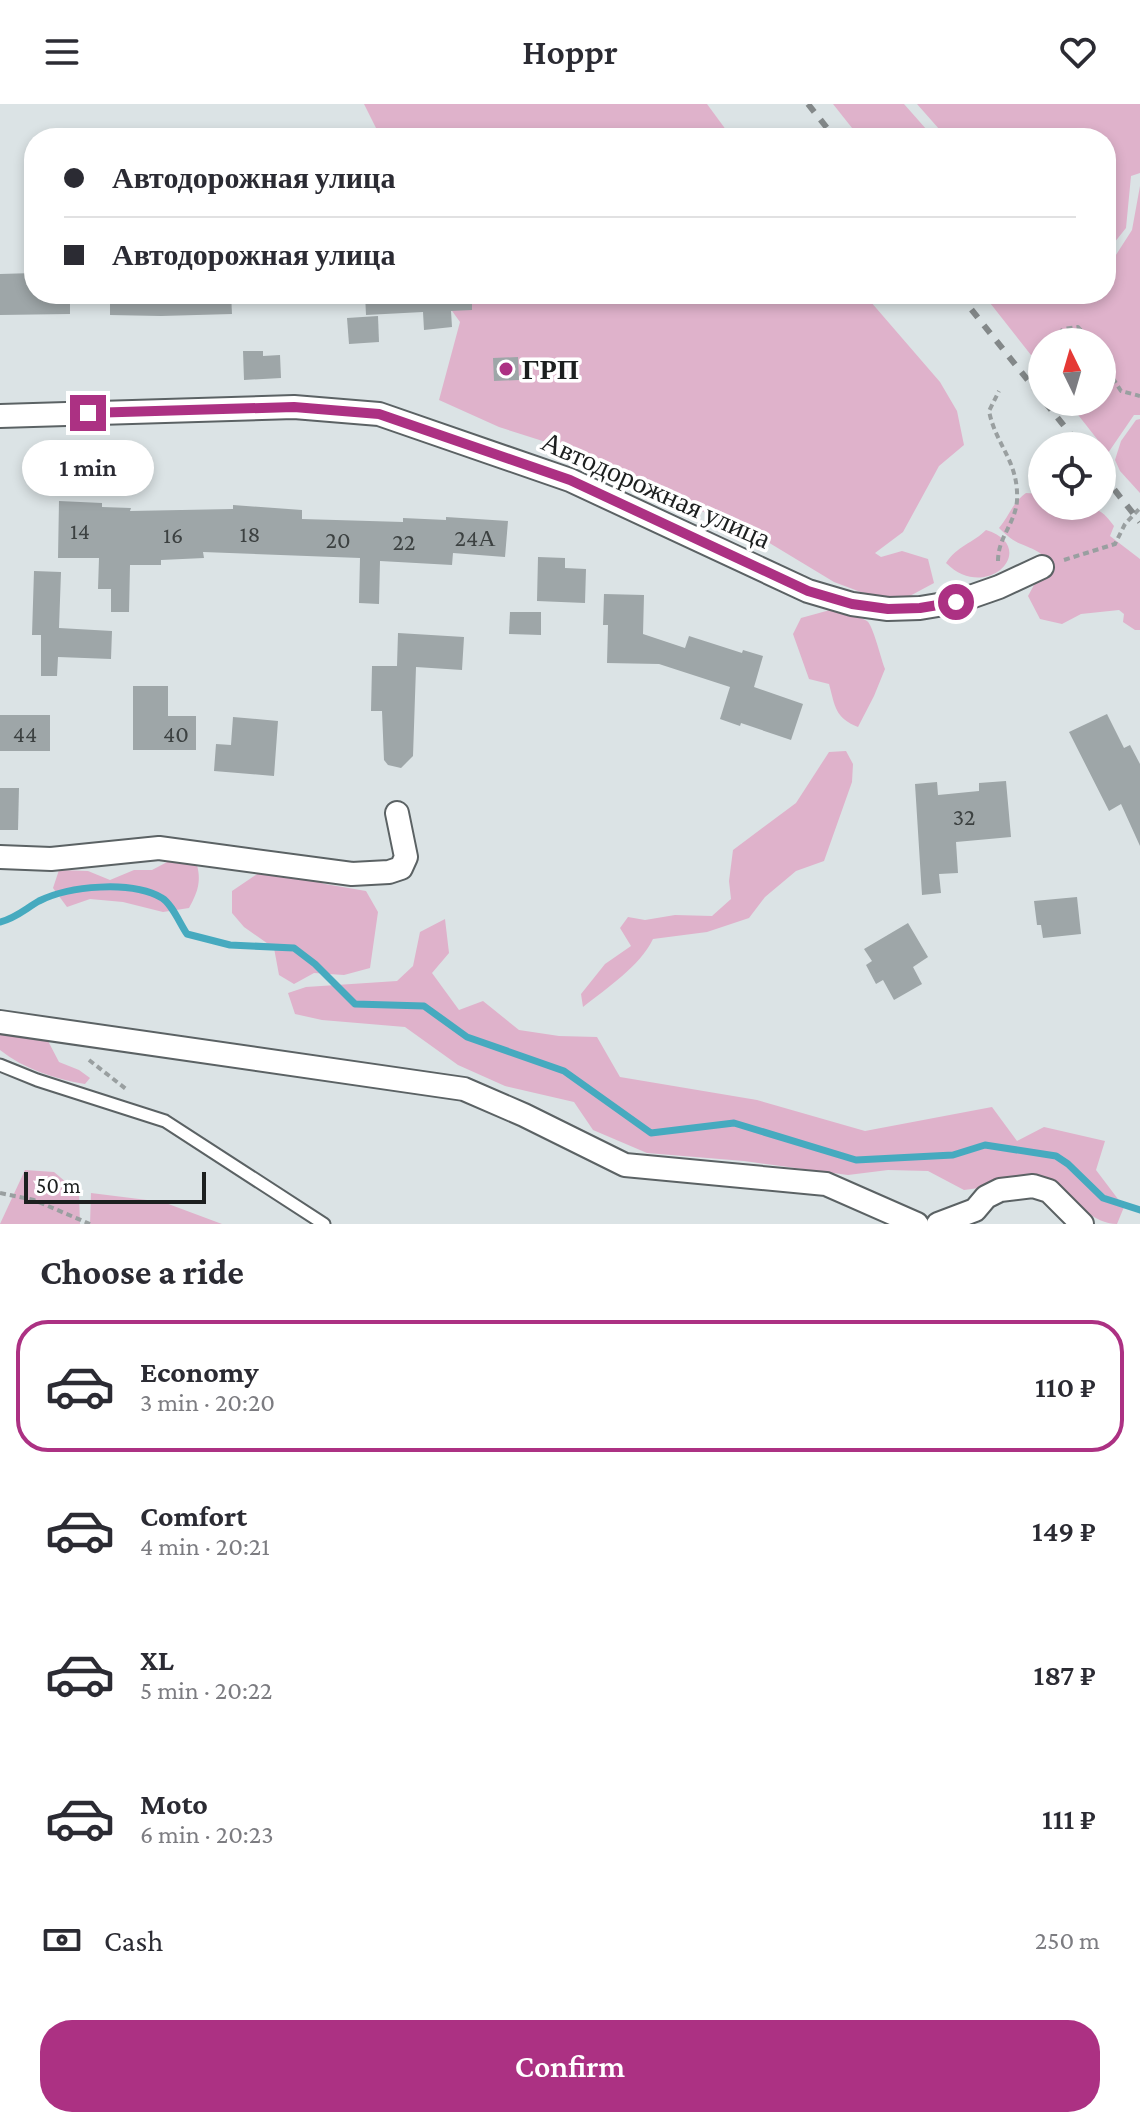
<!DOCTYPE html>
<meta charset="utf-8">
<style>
:root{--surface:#fff;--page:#f2f2f3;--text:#2b2b33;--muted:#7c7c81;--line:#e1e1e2;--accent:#ac3183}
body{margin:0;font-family:"Crimson Pro",serif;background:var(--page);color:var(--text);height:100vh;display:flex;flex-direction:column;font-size:30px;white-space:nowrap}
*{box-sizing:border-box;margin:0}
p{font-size:26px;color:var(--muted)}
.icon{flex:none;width:44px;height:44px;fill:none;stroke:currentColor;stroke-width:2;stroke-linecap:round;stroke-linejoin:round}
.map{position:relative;height:1120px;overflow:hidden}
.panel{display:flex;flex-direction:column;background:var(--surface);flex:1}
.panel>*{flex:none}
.guide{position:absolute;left:24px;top:24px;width:1092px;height:176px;border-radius:32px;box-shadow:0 4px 12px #0003;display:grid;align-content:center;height:176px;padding:0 40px;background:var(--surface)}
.needle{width:52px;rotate:355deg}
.controls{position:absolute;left:1028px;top:224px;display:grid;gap:16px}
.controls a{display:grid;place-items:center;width:88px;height:88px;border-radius:50%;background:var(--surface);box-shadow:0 4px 12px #0003;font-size:40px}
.scale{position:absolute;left:24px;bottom:20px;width:182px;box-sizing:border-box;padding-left:8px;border:4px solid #1c1f1f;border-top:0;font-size:22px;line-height:28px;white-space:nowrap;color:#1c1f1f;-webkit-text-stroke:6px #fff;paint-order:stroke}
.end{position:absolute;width:36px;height:36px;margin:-18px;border:10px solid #ac3183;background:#fff;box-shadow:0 0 0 4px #fff}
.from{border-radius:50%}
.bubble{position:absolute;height:56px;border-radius:28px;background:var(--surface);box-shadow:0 4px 12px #0003;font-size:26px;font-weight:600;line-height:56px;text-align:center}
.guide b{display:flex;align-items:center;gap:28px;height:76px;font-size:30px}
.guide b+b{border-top:2px solid var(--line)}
.guide i{width:20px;height:20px;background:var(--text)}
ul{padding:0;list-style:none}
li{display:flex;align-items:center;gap:24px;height:132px;margin:0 16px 12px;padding:0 24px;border:4px solid transparent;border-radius:32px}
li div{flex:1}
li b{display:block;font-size:30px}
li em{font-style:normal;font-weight:600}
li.active{border-color:var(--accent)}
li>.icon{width:72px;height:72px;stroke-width:1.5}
h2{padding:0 40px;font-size:36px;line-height:96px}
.pay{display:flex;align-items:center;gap:20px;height:88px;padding:0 40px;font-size:30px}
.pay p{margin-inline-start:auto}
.action{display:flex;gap:16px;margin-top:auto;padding:16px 40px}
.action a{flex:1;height:92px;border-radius:32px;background:var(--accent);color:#fff;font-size:32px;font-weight:600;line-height:92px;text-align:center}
header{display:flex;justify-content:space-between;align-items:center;height:104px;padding:0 40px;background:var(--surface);font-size:36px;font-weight:600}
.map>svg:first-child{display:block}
.green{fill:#dfb2cb}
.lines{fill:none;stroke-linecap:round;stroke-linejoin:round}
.stream{stroke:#46aabf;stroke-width:7}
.building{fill:#9ea6a8}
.lane-casing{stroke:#5b6264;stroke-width:15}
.street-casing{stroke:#5b6264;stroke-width:26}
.path{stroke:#999fa0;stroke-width:4;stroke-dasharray:6 4;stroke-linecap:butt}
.lane{stroke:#fff;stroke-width:11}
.street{stroke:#fff;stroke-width:22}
.rail{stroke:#838889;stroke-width:6;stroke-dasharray:10 10;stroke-linecap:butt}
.route{stroke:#ac3183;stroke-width:10}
.poi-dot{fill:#ac3183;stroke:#fff;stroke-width:3}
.labels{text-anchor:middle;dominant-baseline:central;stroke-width:7;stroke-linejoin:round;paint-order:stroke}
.number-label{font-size:24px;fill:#3c4141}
.poi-label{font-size:28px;font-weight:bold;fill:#1c1f1f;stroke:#fff;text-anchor:start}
.street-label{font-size:28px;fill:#1c1f1f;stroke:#fff}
</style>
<header><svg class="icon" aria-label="menu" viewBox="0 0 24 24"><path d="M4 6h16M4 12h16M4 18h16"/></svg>Hoppr<svg class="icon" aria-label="heart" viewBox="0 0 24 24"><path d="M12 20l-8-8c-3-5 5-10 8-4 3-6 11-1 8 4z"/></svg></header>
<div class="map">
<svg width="1140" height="1120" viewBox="0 0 1140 1120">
<rect width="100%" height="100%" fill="#dbe3e5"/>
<g class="green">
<polygon points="364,0 707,0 732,34 381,34"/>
<polygon points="833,0 904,0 934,34 860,34"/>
<polygon points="917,0 1140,0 1140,69 1131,72 1126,124 1106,149 1106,34 947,34"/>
<polygon points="1140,82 1140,311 1134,311 1108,349 1068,298 1102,298 1102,238 1042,238 1042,265 983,190 1106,190 1106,156 1114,154 1132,126"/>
<polygon points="440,190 864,190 940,278 957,307 964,341 939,362 903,428 875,449 881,453 902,447 928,455 934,479 906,494 866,490 834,478 758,432 549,339 499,323 439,296 460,218"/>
<polygon points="1140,315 1140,389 1120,367 1115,356 1121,337 1136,316"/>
<path d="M1026 389 1042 390V402C1052 402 1059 403 1068 405 1093 411 1094 395 1114 422L1110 432 1140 455V526H1135L1123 518 1124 510 1119 506 1081 510 1062 520 1040 515 1028 492 1034 481 1053 469C1047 450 1038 447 1021 440 1013 437 1005 430 999 424 1010 411 1012 399 1026 389Z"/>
<path d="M986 426C1041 443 987 500 946 459 957 442 973 439 986 426Z"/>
<path d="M830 506C841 509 858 511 867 517 873 521 881 555 885 565L874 592 858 623C835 614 835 602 829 580L809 575 793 530 801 514Z"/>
<path d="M846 647 853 660 852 678 824 757 796 767 765 793 749 814 707 828 653 835C639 863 608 883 583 903L581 890 605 860 631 842 620 824 628 813 645 816 675 811 712 812 731 795 729 777 733 746 796 699 829 648Z"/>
<path d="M171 756 196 758C202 776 198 788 189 804L163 808 123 798 90 795 67 803 53 784 59 766 88 767 110 776 134 766H152Z"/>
<polygon points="269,762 325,780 366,787 378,808 370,864 344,871 314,869 294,880 279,871 274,844 244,823 232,809 232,787"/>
<path d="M445 815 449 849 432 869 459 906 483 897 519 926 559 932 597 933 620 973 757 996 865 1027 992 1003 1017 1037 1044 1023 1105 1037 1096 1066 1124 1103 1117 1120C1094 1120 1074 1097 1057 1082H994L964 1086 928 1067 888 1066 848 1071 744 1057 647 1049 593 1026 574 998 505 982 458 961 405 923 322 916 295 910 288 889 306 883 397 877 413 862 420 828Z"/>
<path d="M7 930H30L48 937 59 958 79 966 90 974 85 980C55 975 24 965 0 946V931Z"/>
<polygon points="25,1066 54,1068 79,1089 80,1120 0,1120"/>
<polygon points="91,1089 163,1098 222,1120 90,1120"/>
</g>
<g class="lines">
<path class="stream" d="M0 818C16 814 25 805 39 797 69 782 131 776 162 794 172 800 180 820 187 830L230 841 294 844 315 860 355 900 424 902 467 933 564 967 651 1029 734 1019 856 1056 953 1051 985 1041 1056 1052 1068 1060 1103 1094 1140 1106"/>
</g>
<g class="building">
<polygon points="34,169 34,190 70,190 70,210 0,211 0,170"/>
<polygon points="110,190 231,190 232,210 161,212 110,211"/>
<polygon points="365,190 472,190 472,206 451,207 452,223 424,226 423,208 366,211"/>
<polygon points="378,212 379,238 349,240 347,214"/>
<polygon points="243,247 263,247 263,252 280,251 281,274 244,276"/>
<polygon points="518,253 519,276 494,277 493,254"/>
<polygon points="59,397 102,399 102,403 131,404 130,407 233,405 233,401 302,406 302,415 403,418 403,414 446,416 446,413 508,417 505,453 453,449 452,461 380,457 379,500 359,499 360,454 203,448 204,454 161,456 161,461 130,461 129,508 111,508 111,485 98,485 99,454 58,454"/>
<polygon points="538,453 565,454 565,464 586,465 585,499 537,497"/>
<polygon points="34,467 61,468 59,524 112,527 111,555 58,553 57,572 41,572 41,531 32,531"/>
<polygon points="604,490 644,491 643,530 685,544 689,532 742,549 743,546 763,552 754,583 803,600 791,636 741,619 740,622 720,615 730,583 659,560 607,559 608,521 603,521"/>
<polygon points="510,508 541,508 541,531 509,530"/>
<polygon points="398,529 464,533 462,566 416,563 413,652 401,664 388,661 384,656 382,607 371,607 372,562 397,562"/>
<polygon points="133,582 168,582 168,612 196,612 196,646 133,646"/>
<polygon points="1107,610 1124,644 1130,641 1140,660 1140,742 1121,700 1109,707 1069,628"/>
<rect x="0" y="611" width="50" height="36"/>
<polygon points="233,613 278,617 274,672 214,667 216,640 231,641"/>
<polygon points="1006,677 1011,733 956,738 958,769 939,770 941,789 922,791 915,680 937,678 938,691 979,687 979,679"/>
<polygon points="0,684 19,684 18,726 0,726"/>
<polygon points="1077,793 1081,830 1043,834 1041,821 1037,821 1034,797"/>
<polygon points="908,819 928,853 913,863 922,880 894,896 883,876 876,880 866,861 872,857 864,845"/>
</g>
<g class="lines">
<defs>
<polyline id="lane" points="0,961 37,976 165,1017 324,1120"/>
<g id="street">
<polyline points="0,312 294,303 379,310 570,376 808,487 852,500 888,505 920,504 956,498 999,483 1042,463"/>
<polyline points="0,753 51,755 159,744 352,770 389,768 401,764 406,753 397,709"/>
<polyline points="0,918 464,985 524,1011 625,1061 826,1080 917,1120"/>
<polyline points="938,1120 975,1106 986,1093 1000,1086 1033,1082 1049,1087 1082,1120"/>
</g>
</defs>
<use href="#lane" class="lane-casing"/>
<use href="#street" class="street-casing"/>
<g class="path">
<polyline points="1053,238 1063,225 1078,223 1091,238"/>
<polyline points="1038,254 1042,250"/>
<polyline points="1102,257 1121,287 1140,292"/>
<polyline points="1064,456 1115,440 1125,420 1140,404"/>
<path d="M998 457C998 433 1015 420 1017 397 1019 357 996 342 989 307L999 287"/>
<polyline points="89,956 126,985"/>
<polyline points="0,1089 34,1096 90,1120"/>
</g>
<use href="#lane" class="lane"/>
<use href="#street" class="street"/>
<g class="rail">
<polyline points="808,0 835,34"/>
<polyline points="959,190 1042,294"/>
<polyline points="1045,298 1080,342"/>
<polyline points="1102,370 1140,418"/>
</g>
</g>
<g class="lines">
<polyline class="route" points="88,309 294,303 379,310 570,376 808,487 852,500 888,505 920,504 956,498"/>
</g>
<circle class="poi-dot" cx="506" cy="265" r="8"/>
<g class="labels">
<g class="number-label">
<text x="80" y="426">14</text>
<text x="250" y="429">18</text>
<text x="173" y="430">16</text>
<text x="475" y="433">24А</text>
<text x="338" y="435">20</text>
<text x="404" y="437">22</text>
<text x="25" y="629">44</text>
<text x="176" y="629">40</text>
<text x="964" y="712">32</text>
</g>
<g class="poi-label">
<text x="522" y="265">ГРП</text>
</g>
<g class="street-label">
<text transform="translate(656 386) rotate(24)">Автодорожная улица</text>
</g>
</g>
</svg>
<div class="controls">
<a><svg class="needle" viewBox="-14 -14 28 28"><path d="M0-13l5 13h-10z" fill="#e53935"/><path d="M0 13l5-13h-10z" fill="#7c7c81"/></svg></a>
<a><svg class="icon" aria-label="locate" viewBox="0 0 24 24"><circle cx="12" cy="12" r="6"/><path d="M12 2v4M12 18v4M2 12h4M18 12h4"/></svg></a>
</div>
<div class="scale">50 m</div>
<i class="end from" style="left:956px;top:498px"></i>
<i class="end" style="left:88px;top:309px"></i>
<div class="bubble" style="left:22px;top:336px;width:132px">1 min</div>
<div class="guide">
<b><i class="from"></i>Автодорожная улица</b>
<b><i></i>Автодорожная улица</b>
</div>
</div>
<section class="panel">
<h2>Choose a ride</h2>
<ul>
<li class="active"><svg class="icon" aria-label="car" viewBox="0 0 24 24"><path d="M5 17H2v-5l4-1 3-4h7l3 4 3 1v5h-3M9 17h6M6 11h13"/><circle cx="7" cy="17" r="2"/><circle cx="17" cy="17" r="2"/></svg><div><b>Economy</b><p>3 min · 20:20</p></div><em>110 ₽</em></li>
<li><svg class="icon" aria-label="car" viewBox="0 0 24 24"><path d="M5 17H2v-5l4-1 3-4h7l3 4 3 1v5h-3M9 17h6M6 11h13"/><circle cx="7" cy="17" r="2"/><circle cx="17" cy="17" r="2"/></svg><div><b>Comfort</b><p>4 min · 20:21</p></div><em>149 ₽</em></li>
<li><svg class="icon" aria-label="car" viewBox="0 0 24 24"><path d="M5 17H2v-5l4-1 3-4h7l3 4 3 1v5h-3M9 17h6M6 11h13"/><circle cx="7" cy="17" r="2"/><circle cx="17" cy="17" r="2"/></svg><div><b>XL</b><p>5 min · 20:22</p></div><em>187 ₽</em></li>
<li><svg class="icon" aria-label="car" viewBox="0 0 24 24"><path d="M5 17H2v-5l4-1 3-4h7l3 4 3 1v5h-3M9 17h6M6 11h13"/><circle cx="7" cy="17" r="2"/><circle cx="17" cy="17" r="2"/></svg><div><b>Moto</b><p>6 min · 20:23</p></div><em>111 ₽</em></li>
</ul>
<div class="pay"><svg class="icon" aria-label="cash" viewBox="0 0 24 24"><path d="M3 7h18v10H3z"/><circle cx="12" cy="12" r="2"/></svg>Cash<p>250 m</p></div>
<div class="action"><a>Confirm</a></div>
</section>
